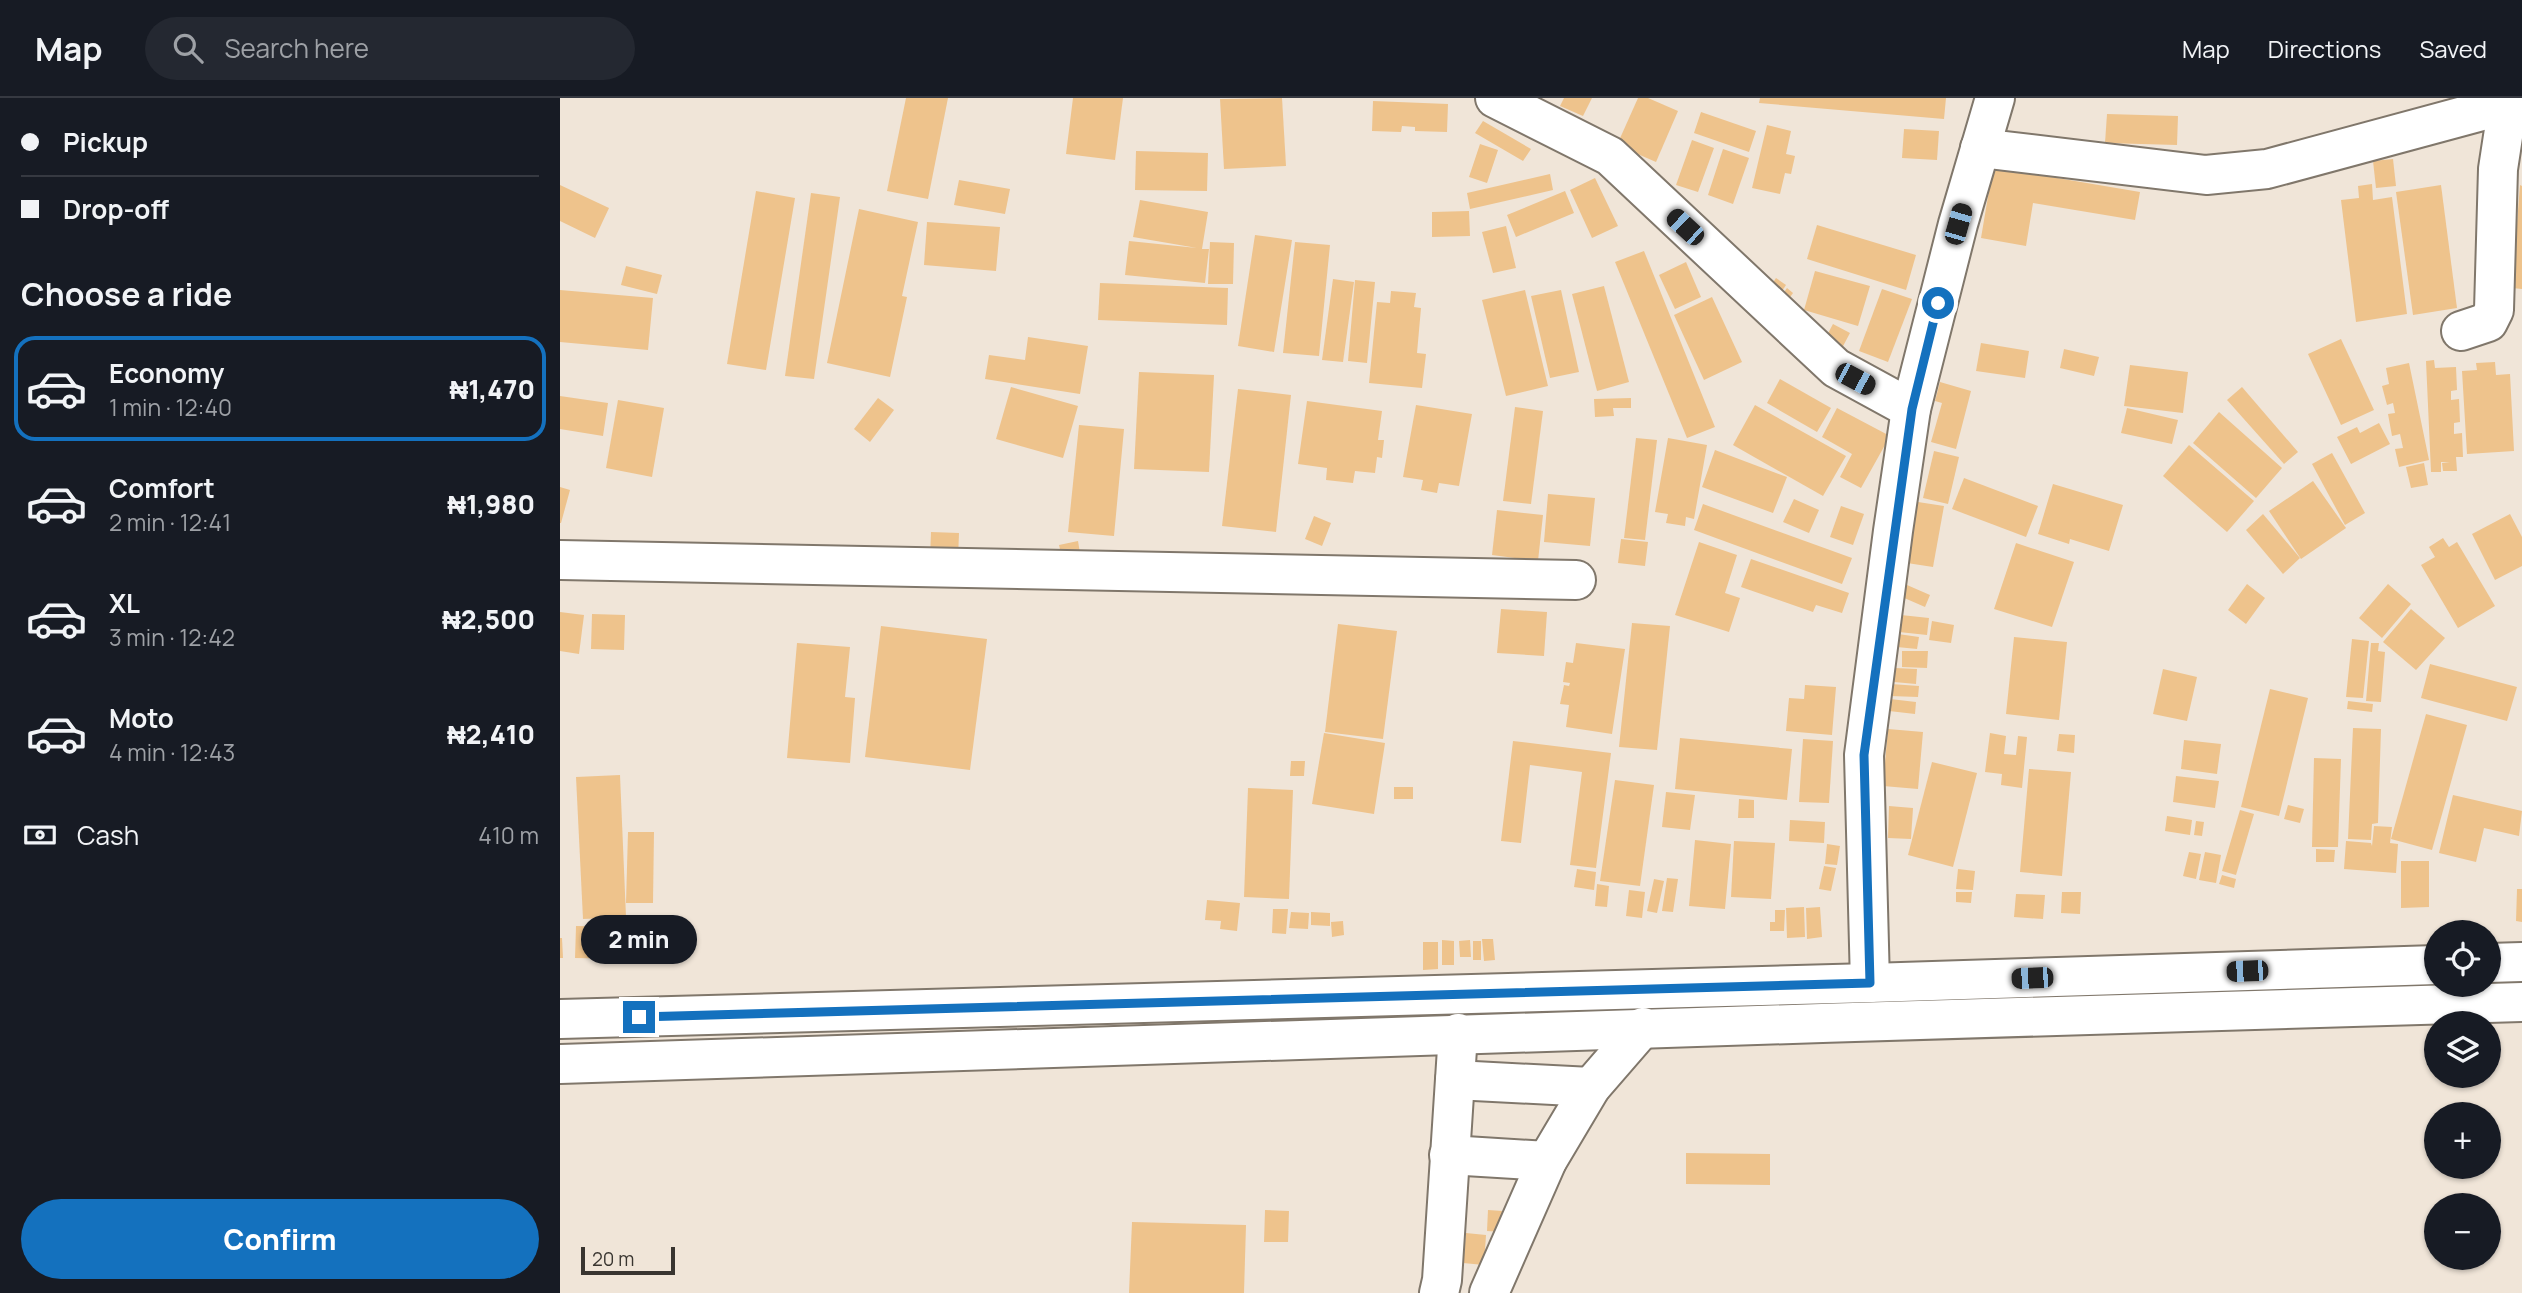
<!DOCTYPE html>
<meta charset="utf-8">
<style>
:root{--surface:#171b24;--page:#242831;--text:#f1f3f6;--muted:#9ea1a6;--line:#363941;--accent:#1471be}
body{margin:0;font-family:Manrope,sans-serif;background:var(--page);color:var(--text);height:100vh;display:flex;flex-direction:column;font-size:26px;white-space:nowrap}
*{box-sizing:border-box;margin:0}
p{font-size:23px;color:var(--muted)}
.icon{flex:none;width:38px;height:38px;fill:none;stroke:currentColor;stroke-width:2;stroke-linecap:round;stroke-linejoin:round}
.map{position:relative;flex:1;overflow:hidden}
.sheet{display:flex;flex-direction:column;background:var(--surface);width:560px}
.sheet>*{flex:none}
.hud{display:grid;align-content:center;height:154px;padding:0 21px;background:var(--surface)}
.buttons{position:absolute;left:1864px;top:822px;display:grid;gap:14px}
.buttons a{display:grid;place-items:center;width:77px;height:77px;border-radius:50%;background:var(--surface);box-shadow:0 2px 5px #0004;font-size:35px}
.scale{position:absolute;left:21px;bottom:18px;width:94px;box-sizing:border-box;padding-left:7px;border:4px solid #393530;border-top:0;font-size:19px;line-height:24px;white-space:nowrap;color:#393530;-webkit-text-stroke:5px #f0e5d8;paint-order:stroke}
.end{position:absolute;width:32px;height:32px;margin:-16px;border:9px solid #1471be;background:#fff;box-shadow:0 0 0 4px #fff}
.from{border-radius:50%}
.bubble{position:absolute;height:49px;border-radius:24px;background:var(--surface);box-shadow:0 2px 5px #0004;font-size:23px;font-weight:800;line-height:49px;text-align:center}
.car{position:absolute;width:21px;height:42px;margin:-21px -10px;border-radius:9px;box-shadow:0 0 5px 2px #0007;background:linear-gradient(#222 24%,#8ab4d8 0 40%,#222 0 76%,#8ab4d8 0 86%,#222 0)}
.hud b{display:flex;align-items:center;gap:24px;height:66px;font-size:26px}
.hud b+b{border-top:2px solid var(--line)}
.hud i{width:18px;height:18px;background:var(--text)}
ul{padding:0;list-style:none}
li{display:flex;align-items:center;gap:21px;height:105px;margin:0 14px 10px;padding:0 7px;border:4px solid transparent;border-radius:21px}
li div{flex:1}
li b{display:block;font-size:26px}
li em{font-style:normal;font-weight:800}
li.current{border-color:var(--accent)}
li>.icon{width:63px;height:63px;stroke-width:1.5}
h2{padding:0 21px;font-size:32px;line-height:84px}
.pay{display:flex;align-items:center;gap:18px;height:77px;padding:0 21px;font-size:26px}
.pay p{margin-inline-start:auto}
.cta{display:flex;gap:14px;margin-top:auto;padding:14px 21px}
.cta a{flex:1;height:80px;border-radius:42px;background:var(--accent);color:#fff;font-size:28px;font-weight:800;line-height:80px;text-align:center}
header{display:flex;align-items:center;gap:42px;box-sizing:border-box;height:98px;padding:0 35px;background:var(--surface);border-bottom:2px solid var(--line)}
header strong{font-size:33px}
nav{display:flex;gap:38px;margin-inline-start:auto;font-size:24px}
.search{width:490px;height:63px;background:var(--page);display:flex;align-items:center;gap:18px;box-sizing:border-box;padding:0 24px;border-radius:38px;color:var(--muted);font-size:26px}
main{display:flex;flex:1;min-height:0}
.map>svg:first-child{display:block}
.building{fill:#eec38c}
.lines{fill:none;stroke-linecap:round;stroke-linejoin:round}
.minor-casing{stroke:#80776b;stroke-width:42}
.minor{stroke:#fff;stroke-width:38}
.route{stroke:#1471be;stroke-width:9}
</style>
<header>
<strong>Map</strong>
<div class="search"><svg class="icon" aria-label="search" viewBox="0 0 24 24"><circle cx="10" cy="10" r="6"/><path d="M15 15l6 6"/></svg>Search here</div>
<nav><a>Map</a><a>Directions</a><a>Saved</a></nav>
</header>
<main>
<section class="sheet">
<div class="hud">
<b><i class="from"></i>Pickup</b>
<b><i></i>Drop-off</b>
</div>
<h2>Choose a ride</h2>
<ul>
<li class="current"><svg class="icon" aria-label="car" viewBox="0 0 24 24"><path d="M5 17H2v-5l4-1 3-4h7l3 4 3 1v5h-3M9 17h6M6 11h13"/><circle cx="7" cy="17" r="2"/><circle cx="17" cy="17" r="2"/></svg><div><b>Economy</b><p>1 min · 12:40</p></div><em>₦1,470</em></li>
<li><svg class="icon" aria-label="car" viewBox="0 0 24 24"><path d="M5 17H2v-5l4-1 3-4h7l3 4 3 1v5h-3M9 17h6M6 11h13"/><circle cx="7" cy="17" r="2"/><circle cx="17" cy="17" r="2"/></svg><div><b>Comfort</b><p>2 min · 12:41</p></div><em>₦1,980</em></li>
<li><svg class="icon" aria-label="car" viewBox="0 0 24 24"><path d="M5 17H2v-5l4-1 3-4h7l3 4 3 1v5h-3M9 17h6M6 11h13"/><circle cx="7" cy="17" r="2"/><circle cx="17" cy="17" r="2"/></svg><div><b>XL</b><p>3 min · 12:42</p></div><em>₦2,500</em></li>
<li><svg class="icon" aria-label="car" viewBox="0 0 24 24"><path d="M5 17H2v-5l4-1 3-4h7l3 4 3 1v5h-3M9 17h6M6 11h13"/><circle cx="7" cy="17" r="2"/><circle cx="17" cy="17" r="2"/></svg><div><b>Moto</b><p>4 min · 12:43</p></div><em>₦2,410</em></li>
</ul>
<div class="pay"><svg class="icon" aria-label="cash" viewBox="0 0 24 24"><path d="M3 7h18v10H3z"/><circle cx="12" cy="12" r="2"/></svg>Cash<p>410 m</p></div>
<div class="cta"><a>Confirm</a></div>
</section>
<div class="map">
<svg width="1962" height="1195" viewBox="0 0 1962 1195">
<rect width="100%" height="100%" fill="#f0e5d8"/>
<g class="building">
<polygon points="346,0 388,0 368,101 327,93"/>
<polygon points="513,0 563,0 555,62 506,56"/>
<polygon points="722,0 726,68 664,71 660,1"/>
<polygon points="1004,0 1032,0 1023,18 1000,8"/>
<polygon points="1078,0 1088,0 1118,13 1096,64 1057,47"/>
<polygon points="1200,0 1386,0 1384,21 1199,5"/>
<polygon points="813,3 888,6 887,34 855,33 855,29 842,28 841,34 812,33"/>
<polygon points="1141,14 1196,33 1189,54 1134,35"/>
<polygon points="1547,16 1618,18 1617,47 1545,45"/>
<polygon points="923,23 971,51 963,63 915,35"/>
<polygon points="1207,27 1231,33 1226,56 1235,58 1231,76 1225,75 1220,96 1192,90"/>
<polygon points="1344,31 1379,33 1377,62 1342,60"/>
<polygon points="1132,42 1154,50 1138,94 1116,87"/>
<polygon points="920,46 938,52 927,85 909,79"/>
<polygon points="1163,51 1189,60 1173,106 1148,97"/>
<polygon points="576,53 648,55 647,93 575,92"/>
<polygon points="1833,61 1836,88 1816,90 1813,63"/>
<polygon points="1433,69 1580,94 1575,122 1473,105 1466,148 1421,140"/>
<polygon points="990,76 993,92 910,111 907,95"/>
<polygon points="1035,80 1058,128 1032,140 1010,92"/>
<polygon points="399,82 450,91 445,116 394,107"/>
<polygon points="1812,86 1813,102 1832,99 1847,216 1796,224 1781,102 1799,100 1798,88"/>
<polygon points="0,87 49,110 35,140 0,123"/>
<polygon points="1881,87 1897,210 1853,217 1836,94"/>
<polygon points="1960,87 1962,88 1962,191 1952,190"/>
<polygon points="196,93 235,100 206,272 167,266"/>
<polygon points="1005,93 1014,115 956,139 947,117"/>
<polygon points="251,95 280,99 254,281 225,278"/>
<polygon points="580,102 648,114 642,151 649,151 645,185 565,177 569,143 637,150 573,139"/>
<polygon points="299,111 358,124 342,198 347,199 330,279 267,265"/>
<polygon points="909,113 910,138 872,139 872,114"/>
<polygon points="367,124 440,129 436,173 364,167"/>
<polygon points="1257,127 1356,157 1346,192 1247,161"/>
<polygon points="946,128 956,170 933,175 922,134"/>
<polygon points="695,137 732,142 714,254 678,248"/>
<polygon points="650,144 674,145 673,186 648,186"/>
<polygon points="735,144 770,147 759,258 723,255"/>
<polygon points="1084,153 1155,329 1127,340 1055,164"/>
<polygon points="1126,164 1141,199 1115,211 1099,177"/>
<polygon points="66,168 102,177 97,196 61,187"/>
<polygon points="1255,173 1310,188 1298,228 1244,212"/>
<polygon points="1216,180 1226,187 1212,208 1202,201"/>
<polygon points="773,181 794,184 783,264 762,262"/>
<polygon points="795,182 815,184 807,265 788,263"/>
<polygon points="540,185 668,190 667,227 538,222"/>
<polygon points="1044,188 1069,284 1037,293 1012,196"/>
<polygon points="1227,190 1233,195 1223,209 1217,204"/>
<polygon points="1322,191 1352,201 1328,264 1299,253"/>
<polygon points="0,192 93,200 88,252 0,244"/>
<polygon points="965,192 988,288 946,298 922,202"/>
<polygon points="1001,192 1019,274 990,280 971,198"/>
<polygon points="831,193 856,195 854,209 861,210 857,255 866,256 862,290 809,285 817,204 830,205"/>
<polygon points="1152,199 1182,264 1144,282 1114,217"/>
<polygon points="1273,226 1290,235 1282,250 1265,241"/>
<polygon points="468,239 528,248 520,296 425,281 429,257 465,262"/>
<polygon points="1781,241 1814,312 1781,327 1748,256"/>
<polygon points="1421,245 1469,253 1465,280 1416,273"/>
<polygon points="1504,251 1539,259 1534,278 1500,270"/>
<polygon points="1874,262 1875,270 1896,269 1897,292 1891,293 1891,302 1899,301 1900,324 1894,325 1894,336 1902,335 1903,359 1896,359 1897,373 1883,373 1882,365 1890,364 1881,364 1881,374 1871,374 1866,263"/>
<polygon points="1935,264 1936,277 1950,276 1954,353 1907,356 1902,273 1917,272 1916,265"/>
<polygon points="1849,265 1869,362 1839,369 1835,351 1843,350 1840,336 1832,338 1828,316 1835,315 1833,305 1827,307 1822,288 1829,286 1826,270"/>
<polygon points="1570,267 1628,274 1623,315 1564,308"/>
<polygon points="579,274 654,277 649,374 574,371"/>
<polygon points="1220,281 1271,310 1257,334 1207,305"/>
<polygon points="1380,284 1411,293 1396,351 1371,344 1382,305 1375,303"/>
<polygon points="451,289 518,308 503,360 436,341"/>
<polygon points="1682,289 1738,354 1724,366 1667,302"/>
<polygon points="678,291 731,297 716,434 662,428"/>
<polygon points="0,298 48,305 43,338 0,331"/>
<polygon points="318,300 334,312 310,344 294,331"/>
<polygon points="1071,300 1071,310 1053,310 1054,318 1035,319 1034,301"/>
<polygon points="58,302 104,310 92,379 46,370"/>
<polygon points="747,303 822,313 818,342 824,342 822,360 817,359 815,375 795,373 793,385 766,382 767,370 738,366"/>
<polygon points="856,307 912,316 899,388 879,385 877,395 861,392 863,382 843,379"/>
<polygon points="1195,307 1286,358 1263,398 1173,347"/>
<polygon points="955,309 983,313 971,406 943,403"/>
<polygon points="1277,310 1330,338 1301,390 1280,379 1292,356 1262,339"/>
<polygon points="1567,310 1618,322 1612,346 1561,335"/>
<polygon points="1659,314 1722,370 1696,400 1633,345"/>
<polygon points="1819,325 1830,346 1791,366 1777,339 1797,329 1800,335"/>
<polygon points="519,327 564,331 554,438 508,434"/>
<polygon points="1076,340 1097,342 1085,442 1064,440"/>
<polygon points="1108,340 1147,347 1134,421 1126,419 1125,428 1106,425 1108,416 1095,414"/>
<polygon points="1629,347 1694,403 1667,434 1603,378"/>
<polygon points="1155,352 1227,379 1213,415 1142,389"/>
<polygon points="1374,353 1399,359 1388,406 1363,400"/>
<polygon points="1772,355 1805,415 1785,427 1752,366"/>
<polygon points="1864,365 1868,387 1851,390 1846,369"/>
<polygon points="1404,380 1478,408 1466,439 1392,411"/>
<polygon points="1753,383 1786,430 1741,461 1709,413"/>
<polygon points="1493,386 1563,407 1549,453 1510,441 1509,446 1478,436"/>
<polygon points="0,389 10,392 1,425 0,425"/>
<polygon points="988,396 1035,400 1030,448 984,444"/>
<polygon points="1234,401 1259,412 1249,435 1223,424"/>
<polygon points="1358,404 1384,408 1373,469 1347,465"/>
<polygon points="1143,406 1292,460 1282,486 1134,432"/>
<polygon points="1281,408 1304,416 1293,447 1270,439"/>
<polygon points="937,412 983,417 978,463 932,457"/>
<polygon points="1703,416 1740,460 1723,476 1686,432"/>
<polygon points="1950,416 1962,439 1962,468 1935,482 1912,436"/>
<polygon points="754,418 771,425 762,448 745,441"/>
<polygon points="371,434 399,435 398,461 370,461"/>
<polygon points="1883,440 1889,449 1897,444 1935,508 1898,530 1861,467 1875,459 1869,449"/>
<polygon points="1061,441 1088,444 1085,468 1058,465"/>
<polygon points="518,443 521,461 503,464 499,447"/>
<polygon points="1139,444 1177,457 1165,495 1180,500 1169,534 1115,517"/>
<polygon points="1456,445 1514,464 1492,529 1434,511"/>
<polygon points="1191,461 1289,495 1282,515 1256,507 1253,514 1181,489"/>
<polygon points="1687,486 1705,500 1686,526 1668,512"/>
<polygon points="1828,486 1851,506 1822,540 1799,520"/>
<polygon points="1347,487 1370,497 1365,509 1342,499"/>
<polygon points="941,511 987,514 984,558 937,555"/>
<polygon points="1851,511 1885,540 1856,572 1823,544"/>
<polygon points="0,514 24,517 19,556 0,553"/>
<polygon points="32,516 65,517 64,552 31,551"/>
<polygon points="1341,517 1369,520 1367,537 1339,534"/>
<polygon points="1372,523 1394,527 1391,545 1369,542"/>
<polygon points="1072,525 1110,528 1097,652 1059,649"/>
<polygon points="778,526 837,533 823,641 765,634"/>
<polygon points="321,528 427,541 410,672 305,659"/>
<polygon points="1338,536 1359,539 1357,551 1337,549"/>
<polygon points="1454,539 1507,544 1499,622 1446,616"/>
<polygon points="1792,541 1809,543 1803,600 1786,599"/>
<polygon points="237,545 290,549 285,599 295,600 290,665 227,660"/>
<polygon points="1016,545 1065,551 1052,636 1006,629 1009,607 1000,606 1004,587 1009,588 1010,585 1003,584 1006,564 1013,565"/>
<polygon points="1811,545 1819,545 1818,553 1825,554 1821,604 1806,603"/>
<polygon points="1342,553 1368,553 1367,570 1342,569"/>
<polygon points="1870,566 1957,589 1947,623 1861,600"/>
<polygon points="1335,570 1357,571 1356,586 1334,584"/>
<polygon points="1603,571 1637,579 1627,623 1593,616"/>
<polygon points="1331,586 1359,588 1358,599 1330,598"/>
<polygon points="1245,587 1276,589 1272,637 1226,633 1229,600 1244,601"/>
<polygon points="1710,591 1748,600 1719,718 1681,709"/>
<polygon points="1330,601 1356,604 1355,616 1329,613"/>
<polygon points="1788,603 1813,606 1812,614 1787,611"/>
<polygon points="1866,616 1907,627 1872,752 1831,741"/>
<polygon points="1793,630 1821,631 1818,725 1812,726 1811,742 1788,741"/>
<polygon points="1328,631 1363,634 1358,691 1323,688"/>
<polygon points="764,635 825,645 814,716 752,706"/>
<polygon points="1430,635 1446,638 1444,656 1456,657 1458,638 1467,639 1462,690 1441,687 1442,676 1425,674"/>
<polygon points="1499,636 1515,637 1514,655 1497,653"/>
<polygon points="1120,640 1232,651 1227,702 1115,691"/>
<polygon points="1243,641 1273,643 1269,705 1239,704"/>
<polygon points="1624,642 1661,646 1657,676 1621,671"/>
<polygon points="953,643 1051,655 1036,770 1010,767 1022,674 970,667 961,745 941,743"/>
<polygon points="1754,660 1781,661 1778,749 1752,749"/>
<polygon points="731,663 745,663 744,678 730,678"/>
<polygon points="1372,664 1417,675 1393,769 1348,757"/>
<polygon points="1469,671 1511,674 1502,778 1460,774"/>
<polygon points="60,677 66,819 23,821 16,679"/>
<polygon points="1616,678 1659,683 1655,710 1613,704"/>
<polygon points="1055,682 1094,687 1080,788 1040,783"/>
<rect x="834" y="689" width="19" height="12"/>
<polygon points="688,690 733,692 729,801 684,799"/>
<polygon points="1106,694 1135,697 1130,732 1102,729"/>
<polygon points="1893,697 1962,713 1959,738 1924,730 1916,764 1879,755"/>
<polygon points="1179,701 1194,702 1194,720 1178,720"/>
<polygon points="1728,707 1744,711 1740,725 1724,721"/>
<polygon points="1329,708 1353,710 1351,741 1328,740"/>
<polygon points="1680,712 1694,716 1676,777 1662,773"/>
<polygon points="1607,718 1632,722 1630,737 1605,733"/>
<polygon points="1230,722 1265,724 1264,745 1229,743"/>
<polygon points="1636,723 1644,724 1642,738 1634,737"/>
<polygon points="1814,728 1832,729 1830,745 1838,746 1836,775 1784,771 1786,743 1811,745 1812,748"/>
<polygon points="68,734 94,734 93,805 66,805"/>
<polygon points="1135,742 1171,746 1165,811 1129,808"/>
<polygon points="1174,743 1215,745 1211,801 1171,799"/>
<polygon points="1267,746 1280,748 1277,767 1265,766"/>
<polygon points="1756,751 1775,752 1774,764 1756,764"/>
<polygon points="1629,754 1641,756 1636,781 1623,778"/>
<polygon points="1645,754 1661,757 1656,785 1639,782"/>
<polygon points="1841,763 1869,763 1869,809 1841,810"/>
<polygon points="1264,768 1276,770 1271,793 1259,791"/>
<polygon points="1017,771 1036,774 1034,792 1014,789"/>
<polygon points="1398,771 1415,773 1413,792 1396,791"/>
<polygon points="1662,777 1676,781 1674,790 1659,786"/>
<polygon points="1107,780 1118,781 1113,814 1102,813"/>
<polygon points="1094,781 1104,783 1097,815 1087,813"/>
<polygon points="1037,786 1049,788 1047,809 1035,808"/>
<polygon points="1957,791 1962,791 1962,824 1956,823"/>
<polygon points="1069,792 1085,794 1082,820 1066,818"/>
<polygon points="1396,794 1412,794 1411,805 1396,804"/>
<polygon points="1502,794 1521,794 1520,816 1501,815"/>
<polygon points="1456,796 1485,797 1483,821 1454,819"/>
<polygon points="647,802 680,805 677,833 660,831 661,823 645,822"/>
<polygon points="1244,809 1245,839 1227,840 1226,810"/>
<polygon points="1260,809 1262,839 1247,841 1246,810"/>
<polygon points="713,811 728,811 726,836 712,835"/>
<polygon points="1215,812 1225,812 1224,833 1210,833 1210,824 1215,824"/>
<polygon points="731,814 749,815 748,831 729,830"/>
<polygon points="751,814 770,815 770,828 751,827"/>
<polygon points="783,823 784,837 772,839 771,824"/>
<polygon points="16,828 63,829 63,861 15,860"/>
<polygon points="0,840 2,840 3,860 0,860"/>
<polygon points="922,841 933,841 935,862 924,863"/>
<polygon points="882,842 894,843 894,867 882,867"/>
<polygon points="910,842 911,859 900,859 899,843"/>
<rect x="913" y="843" width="8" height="19"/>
<polygon points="863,844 878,844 878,871 863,872"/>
<polygon points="1126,1055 1210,1056 1210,1087 1126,1086"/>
<polygon points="705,1112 729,1113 728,1144 704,1144"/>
<polygon points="928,1112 957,1114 956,1135 927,1133"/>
<polygon points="572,1124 686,1127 684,1195 569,1195"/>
<polygon points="906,1135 926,1137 924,1167 903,1165"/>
</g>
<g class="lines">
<defs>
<g id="minor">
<polyline points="935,0 1050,58 1276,270 1351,311"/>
<polyline points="1420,50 1646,77 1707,71 1948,6 1962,5"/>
<polyline points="1901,233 1928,224 1934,212 1938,71 1948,6"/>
<polyline points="0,462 1016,482"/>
<polyline points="1928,865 1962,864"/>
<polyline points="1310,885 1304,657 1333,433 1351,311 1398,126 1435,0"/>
<polyline points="0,921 1310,885 1876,867"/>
<path d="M0 966C654 940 1308 925 1962 904"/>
<polyline points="895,982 1031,989"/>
<polyline points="889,1057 987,1063"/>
<polyline points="879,1195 882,1182 898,935"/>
<polyline points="929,1195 987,1063 1031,989 1083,929"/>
</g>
</defs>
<use href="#minor" class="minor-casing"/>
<use href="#minor" class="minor"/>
</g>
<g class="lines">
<polyline class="route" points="79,919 1310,885 1304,657 1352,311 1378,205"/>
</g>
</svg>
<div class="buttons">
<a><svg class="icon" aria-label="locate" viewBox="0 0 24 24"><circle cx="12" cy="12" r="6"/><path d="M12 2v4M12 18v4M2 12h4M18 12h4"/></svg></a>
<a><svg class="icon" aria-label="layers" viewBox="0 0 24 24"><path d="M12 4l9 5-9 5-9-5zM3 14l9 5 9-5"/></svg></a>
<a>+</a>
<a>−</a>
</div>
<div class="scale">20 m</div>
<i class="end from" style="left:1378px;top:205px"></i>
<i class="end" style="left:79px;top:919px"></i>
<div class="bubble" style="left:21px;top:817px;width:116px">2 min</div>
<i class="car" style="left:1398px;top:126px;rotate:16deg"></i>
<i class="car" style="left:1125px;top:129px;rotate:313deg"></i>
<i class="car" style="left:1295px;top:281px;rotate:118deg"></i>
<i class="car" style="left:1687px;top:873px;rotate:268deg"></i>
<i class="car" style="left:1472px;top:880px;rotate:268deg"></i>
</div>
</main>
